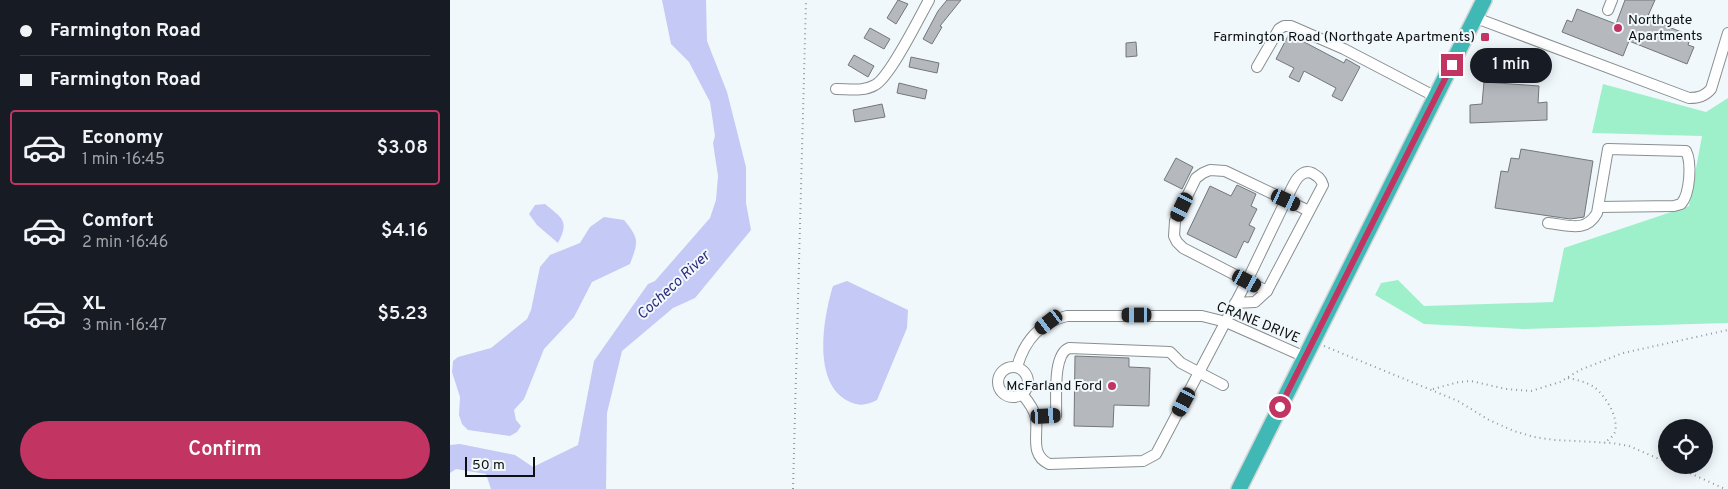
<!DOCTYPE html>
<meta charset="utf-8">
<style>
:root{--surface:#171b24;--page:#20242c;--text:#f1f3f6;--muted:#9ea1a6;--line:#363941;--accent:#c23462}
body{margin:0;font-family:Overpass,sans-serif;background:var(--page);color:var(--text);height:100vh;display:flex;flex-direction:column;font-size:19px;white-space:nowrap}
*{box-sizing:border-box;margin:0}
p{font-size:16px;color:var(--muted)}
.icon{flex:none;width:28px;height:28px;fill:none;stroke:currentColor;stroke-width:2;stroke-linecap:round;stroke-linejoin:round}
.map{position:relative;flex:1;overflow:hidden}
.sheet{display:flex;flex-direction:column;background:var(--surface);width:450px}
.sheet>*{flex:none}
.guide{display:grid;align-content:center;height:110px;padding:0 20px;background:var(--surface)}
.buttons{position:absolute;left:1208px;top:419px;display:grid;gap:10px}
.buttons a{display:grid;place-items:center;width:55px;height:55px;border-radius:50%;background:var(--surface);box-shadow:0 2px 12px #0003;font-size:25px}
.scale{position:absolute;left:15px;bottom:12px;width:70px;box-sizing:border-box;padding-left:5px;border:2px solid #0d0f10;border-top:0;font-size:14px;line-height:18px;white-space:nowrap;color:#0d0f10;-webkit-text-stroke:4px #f1f8fb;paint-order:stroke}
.end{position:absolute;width:22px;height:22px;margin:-11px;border:6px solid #c23462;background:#fff;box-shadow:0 0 0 2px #fff}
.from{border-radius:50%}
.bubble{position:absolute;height:35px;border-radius:18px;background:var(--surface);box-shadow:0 2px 12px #0003;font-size:16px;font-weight:600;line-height:35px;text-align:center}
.car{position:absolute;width:15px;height:30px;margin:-15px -8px;border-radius:6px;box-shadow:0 0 4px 1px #0007;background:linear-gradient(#222 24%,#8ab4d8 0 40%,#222 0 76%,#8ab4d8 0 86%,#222 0)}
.guide b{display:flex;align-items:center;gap:18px;height:48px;font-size:19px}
.guide b+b{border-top:1px solid var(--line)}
.guide i{width:12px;height:12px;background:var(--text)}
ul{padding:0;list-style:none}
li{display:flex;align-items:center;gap:15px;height:75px;margin:0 10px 8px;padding:0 10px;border:2px solid transparent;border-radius:5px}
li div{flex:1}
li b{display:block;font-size:19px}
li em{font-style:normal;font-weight:600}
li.active{border-color:var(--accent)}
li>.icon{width:45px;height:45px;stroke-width:1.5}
.primary-button{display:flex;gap:10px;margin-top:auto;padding:10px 20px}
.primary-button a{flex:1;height:58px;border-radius:30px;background:var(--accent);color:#fff;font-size:20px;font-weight:600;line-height:58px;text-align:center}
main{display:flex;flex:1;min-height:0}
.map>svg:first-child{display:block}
.green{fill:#9ef0cb}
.water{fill:#c4c9f5}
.building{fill:#b5b9be;stroke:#73777b}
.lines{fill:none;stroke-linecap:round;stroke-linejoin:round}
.minor-casing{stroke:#898f91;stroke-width:12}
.highway-casing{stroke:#d3d4d4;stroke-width:18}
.path{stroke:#929799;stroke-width:2;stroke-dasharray:1 4;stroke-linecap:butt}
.minor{stroke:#fff;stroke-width:10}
.highway{stroke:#40b9b6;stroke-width:15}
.route{stroke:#c23462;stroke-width:6}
.poi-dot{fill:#c23462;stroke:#f1f8fb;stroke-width:2}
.labels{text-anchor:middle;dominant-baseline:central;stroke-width:4;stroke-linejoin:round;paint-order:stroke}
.poi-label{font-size:14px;fill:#0d0f10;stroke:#f1f8fb;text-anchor:end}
.street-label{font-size:14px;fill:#0d0f10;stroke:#f1f8fb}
.water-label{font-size:15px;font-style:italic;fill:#312d7e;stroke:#f1f8fb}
</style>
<main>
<section class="sheet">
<div class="guide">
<b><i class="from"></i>Farmington Road</b>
<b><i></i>Farmington Road</b>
</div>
<ul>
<li class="active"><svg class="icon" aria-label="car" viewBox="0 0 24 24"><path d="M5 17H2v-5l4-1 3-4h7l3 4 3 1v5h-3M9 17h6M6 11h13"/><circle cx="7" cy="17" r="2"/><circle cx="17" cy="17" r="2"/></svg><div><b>Economy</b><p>1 min · 16:45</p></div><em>$3.08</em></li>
<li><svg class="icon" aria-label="car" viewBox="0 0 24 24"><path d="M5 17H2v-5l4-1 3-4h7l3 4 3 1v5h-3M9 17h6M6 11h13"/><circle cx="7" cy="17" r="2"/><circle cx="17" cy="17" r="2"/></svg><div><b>Comfort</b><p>2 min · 16:46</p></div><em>$4.16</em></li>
<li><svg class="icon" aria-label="car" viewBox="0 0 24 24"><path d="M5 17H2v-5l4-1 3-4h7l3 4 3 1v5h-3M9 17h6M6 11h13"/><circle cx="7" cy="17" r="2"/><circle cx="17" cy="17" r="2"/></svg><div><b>XL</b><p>3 min · 16:47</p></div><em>$5.23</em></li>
</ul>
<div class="primary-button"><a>Confirm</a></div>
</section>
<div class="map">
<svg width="1278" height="489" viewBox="0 0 1278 489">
<rect width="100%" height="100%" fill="#f1f8fb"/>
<polygon class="green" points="1153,84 1256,112 1278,98 1278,323 1073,329 974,324 925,295 931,283 948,280 974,306 1103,302 1114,248 1239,206 1252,136 1142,133"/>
<g class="water">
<polygon points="212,0 256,0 257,41 277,92 296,167 296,203 301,230 245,298 223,308 172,351 157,413 156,489 41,489 36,474 6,469 0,473 0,445 10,444 65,455 83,467 128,445 144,361 198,284 205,281 260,218 266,200 268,176 263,143 265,136 260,102 239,62 221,44"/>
<path d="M95 204C112 218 120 221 108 243L87 225 79 214 85 205Z"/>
<path d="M154 217 174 220C190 239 188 242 180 264L142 282 124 317 94 349 74 399 64 410 66 420 71 426 67 432 60 436 18 430 12 424 9 415 10 397 2 372 3 361 8 357 41 348 77 319 81 310 90 267 100 255 130 243 140 227Z"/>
<path d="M397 281 458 310 457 328 427 400C416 405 410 407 398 401 362 383 373 318 383 286Z"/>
</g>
<g class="building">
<polygon points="448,0 458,4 446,24 437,18"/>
<polygon points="497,0 511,0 490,26 492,27 482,44 473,39 488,11"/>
<polygon points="1175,0 1205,0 1197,18 1241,36 1238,45 1244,47 1237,64 1179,41 1173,56 1112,32 1117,20 1122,22 1127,9 1166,24"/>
<polygon points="420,28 440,39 434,49 414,38"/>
<polygon points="839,34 894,63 896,59 910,67 892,101 882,96 886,88 854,71 849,82 839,77 844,68 826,59"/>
<polygon points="686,42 687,56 676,57 676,43"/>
<polygon points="1061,50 1093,65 1088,77 1056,63"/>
<polygon points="404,55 424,66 418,77 398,65"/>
<polygon points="461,57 489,63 487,73 459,67"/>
<polygon points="1034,82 1089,86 1088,103 1097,102 1097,120 1020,123 1020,105 1032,104"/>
<polygon points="449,83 477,90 475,99 447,93"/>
<polygon points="432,104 435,117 405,122 403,110"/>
<polygon points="1071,149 1143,161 1134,217 1120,219 1045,208 1051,171 1058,172 1061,158 1069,159"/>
<polygon points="726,158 743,167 732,189 714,180"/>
<polygon points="787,185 806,194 801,206 807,209 799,225 805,228 798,243 794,241 786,258 737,234 760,186 781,196"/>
<polygon points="625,356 679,358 679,367 700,368 699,406 664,405 663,427 624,426"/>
</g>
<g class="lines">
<defs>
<g id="minor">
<polyline points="1158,10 1162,0"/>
<path d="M1026 18 1239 98C1249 98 1255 96 1261 89L1278 33"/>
<polyline points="807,67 829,29 834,26 841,26 894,49 986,97"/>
<path d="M386 89C399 89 413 92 425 85 440 77 469 18 479 0"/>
<path d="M1098 223C1118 225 1136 233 1147 213L1158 149 1236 151C1242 163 1240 194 1231 204L1224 206 1148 207"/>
<polyline points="817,291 797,281 836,200 859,211"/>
<circle cx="563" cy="382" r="15"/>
<path d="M567 367C574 342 590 322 617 316H752L776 322 855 357"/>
<path d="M572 394C578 401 584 409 586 418 588 436 580 455 599 464L693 461 706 454 797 281 733 248 727 242 724 236 725 221 746 178 753 173 760 170 775 171 836 200C841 191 848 167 862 173 867 176 871 178 873 185L817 291 805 302 785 303"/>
<path d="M586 417 606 416C607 399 602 355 619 348L720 352 731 363 773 385"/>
</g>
<polyline id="highway" points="789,489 1034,0"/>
</defs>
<use href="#minor" class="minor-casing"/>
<use href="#highway" class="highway-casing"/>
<g class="path">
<polyline points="874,346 1008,401 1039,420 1064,431 1084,437 1105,440 1162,443 1179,446 1216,462"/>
<path d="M1118 378C1127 380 1137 382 1144 387 1155 395 1169 417 1165 432 1163 437 1158 440 1154 443"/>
<polyline points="983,389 1009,382 1021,381 1056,389 1081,391 1110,382 1130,370 1173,353 1278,330"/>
<polyline points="1222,465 1275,489"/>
<polyline points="343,489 356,0"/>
</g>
<use href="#minor" class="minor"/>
<use href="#highway" class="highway"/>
</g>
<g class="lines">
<polyline class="route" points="830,407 1002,65"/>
</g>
<g class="poi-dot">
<circle cx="1168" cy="28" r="5"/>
<rect x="1030" y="32" width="10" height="10" rx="2.5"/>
<circle cx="662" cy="386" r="5"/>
</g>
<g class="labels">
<g class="poi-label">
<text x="1178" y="20" text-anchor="start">Northgate<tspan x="1178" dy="16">Apartments</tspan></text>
<text x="1025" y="37">Farmington Road (Northgate Apartments)</text>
<text x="652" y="386">McFarland Ford</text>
</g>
<g class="street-label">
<text transform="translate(808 323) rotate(22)">CRANE DRIVE</text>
</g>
<g class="water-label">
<text transform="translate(224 286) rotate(-43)">Cocheco River</text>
</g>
</g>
</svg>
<div class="buttons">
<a><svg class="icon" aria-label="locate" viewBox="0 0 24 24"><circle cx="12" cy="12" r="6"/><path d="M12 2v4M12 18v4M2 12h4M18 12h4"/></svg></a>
</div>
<div class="scale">50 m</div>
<i class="end from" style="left:830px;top:407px"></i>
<i class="end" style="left:1002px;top:65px"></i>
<div class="bubble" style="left:1020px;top:48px;width:82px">1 min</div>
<i class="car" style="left:836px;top:200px;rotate:115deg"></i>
<i class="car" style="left:732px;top:207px;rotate:206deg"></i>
<i class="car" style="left:797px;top:281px;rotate:118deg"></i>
<i class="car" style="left:687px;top:315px;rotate:270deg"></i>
<i class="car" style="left:599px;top:322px;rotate:233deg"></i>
<i class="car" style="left:734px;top:402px;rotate:208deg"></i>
<i class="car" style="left:596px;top:416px;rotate:87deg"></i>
</div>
</main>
